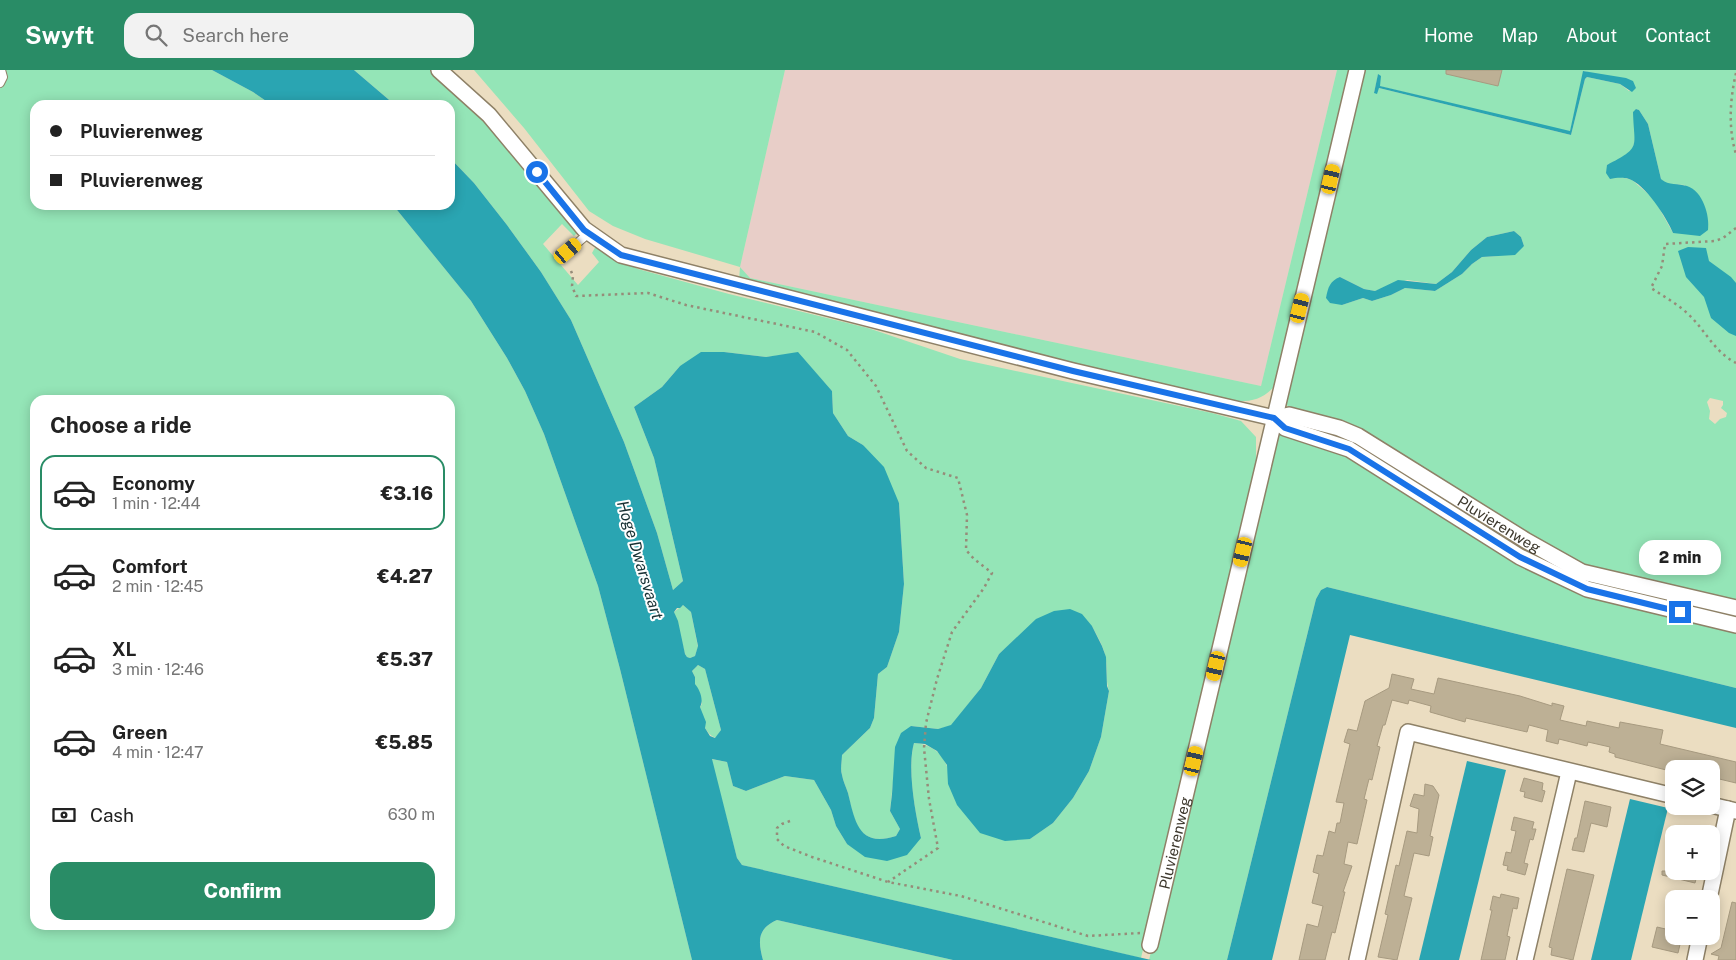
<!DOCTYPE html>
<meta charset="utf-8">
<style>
:root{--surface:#fff;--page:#f2f2f2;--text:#222;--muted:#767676;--line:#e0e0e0;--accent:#298c66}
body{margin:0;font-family:"Public Sans",sans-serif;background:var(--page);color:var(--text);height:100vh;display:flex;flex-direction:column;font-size:19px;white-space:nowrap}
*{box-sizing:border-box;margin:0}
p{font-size:16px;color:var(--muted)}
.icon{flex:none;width:28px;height:28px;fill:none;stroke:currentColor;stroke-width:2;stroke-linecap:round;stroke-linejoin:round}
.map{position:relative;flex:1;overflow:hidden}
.drawer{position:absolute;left:30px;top:325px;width:425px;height:535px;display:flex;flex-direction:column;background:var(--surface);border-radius:15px;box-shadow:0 2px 12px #0003}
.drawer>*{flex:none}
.banner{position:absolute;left:30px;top:30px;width:425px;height:110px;border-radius:15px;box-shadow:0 2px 12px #0003;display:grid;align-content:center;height:110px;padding:0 20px;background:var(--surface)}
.controls{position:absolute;left:1665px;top:690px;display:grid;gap:10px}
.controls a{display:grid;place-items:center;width:55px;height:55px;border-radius:10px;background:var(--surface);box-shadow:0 2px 12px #0003;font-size:25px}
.end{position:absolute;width:22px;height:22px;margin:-11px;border:6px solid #1a73e8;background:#fff;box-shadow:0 0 0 2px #fff}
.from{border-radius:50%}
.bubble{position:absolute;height:35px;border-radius:15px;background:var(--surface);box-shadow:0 2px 12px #0003;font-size:16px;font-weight:800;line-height:35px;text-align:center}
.car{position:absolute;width:15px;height:30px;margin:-15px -8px;border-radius:6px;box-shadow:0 0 4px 1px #0007;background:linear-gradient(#f5c518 24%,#345 0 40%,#f5c518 0 76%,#345 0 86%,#f5c518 0)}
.banner b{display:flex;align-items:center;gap:18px;height:48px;font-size:19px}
.banner b+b{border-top:1px solid var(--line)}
.banner i{width:12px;height:12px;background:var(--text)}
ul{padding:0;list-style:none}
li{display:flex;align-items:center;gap:15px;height:75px;margin:0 10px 8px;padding:0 10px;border:2px solid transparent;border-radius:15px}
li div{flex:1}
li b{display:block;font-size:19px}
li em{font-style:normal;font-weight:800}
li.selected{border-color:var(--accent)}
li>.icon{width:45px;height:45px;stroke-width:1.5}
h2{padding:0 20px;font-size:22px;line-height:60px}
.pay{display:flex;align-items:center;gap:12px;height:55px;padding:0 20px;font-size:19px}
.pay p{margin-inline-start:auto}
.primary-button{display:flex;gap:10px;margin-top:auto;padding:10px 20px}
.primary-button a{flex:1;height:58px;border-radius:15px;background:var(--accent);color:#fff;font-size:20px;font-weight:800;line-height:58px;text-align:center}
header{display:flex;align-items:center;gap:30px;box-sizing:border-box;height:70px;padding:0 25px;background:var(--accent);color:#fff}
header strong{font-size:24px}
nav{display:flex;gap:28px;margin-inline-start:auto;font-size:18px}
.search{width:350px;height:45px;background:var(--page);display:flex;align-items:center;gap:12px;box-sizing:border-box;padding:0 18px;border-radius:15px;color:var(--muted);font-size:19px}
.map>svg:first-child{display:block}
.industrial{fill:#e8cec8}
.green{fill:#94e5b7;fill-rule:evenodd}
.water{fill:#2aa5b2;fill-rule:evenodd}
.building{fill:#bdb095;stroke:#a79a80}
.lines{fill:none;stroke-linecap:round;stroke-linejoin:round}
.lane-casing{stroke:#8e8167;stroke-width:10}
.street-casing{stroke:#8e8167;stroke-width:18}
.path{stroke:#968c79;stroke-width:2.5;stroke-dasharray:2.5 4;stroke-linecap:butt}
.lane{stroke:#fff;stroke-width:8}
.street{stroke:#fff;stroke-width:15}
.route{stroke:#1a73e8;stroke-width:6}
.labels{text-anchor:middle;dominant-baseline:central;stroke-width:4;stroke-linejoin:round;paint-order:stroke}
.street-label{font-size:15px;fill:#3e392e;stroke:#fff}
.water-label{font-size:16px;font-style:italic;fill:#152f32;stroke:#fff}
</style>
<header>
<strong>Swyft</strong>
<div class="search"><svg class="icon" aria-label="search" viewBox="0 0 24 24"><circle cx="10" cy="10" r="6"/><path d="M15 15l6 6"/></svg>Search here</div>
<nav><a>Home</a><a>Map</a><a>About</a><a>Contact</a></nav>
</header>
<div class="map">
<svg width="1736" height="890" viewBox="0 0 1736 890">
<rect width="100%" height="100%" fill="#ebddc1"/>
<polygon class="industrial" points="785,0 1337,0 1261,316 750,208 740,197"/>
<g class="green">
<path d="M0 0H212L253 22 272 35H35V135H393L471 231 507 288 525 321 544 364 598 516 620 599 692 890H0ZM35 330H450V855H35Z"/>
<path d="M354 0H431C452 19 473 38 492 58 522 92 547 129 578 162L574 166 562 154 543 174 578 215 599 192 592 183 596 176 616 188 638 199 729 224 868 258 960 289 1212 343 1241 351 1256 367V396L1141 888 742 795 737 788 711 689 727 692 733 716 746 721 785 706 814 710 831 740 836 756 847 774 921 768C915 742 907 699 914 673 928 674 940 680 946 694 949 699 948 708 948 714L1030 769 1053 753 1073 728 1089 701 1101 667 1109 621C1105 609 1108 597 1105 585 1103 575 1097 566 1092 556L1022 563 999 584 981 618 951 656 938 659 911 656 894 703 890 741 900 759 896 766C859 778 854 752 848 723 846 717 843 711 842 705 840 698 842 691 842 685L870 658 874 648 878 604 887 597 899 562 904 514 899 433 863 375 848 366 833 343 832 321 798 283 766 287 724 282 680 296 662 317 634 337 654 388 683 511 673 520 657 463 624 372 571 250 541 202 507 155 474 113 450 88V35H395Z"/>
<path d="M474 0H785L740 197 750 208 1261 316 1337 0H1736V533L1583 498 1373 371 1293 342 1286 334 1288 318 1276 315C1262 330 1252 332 1232 331L739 211 740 197 645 169 613 156 589 141 524 58ZM1584 1 1636 18 1629 21 1620 14 1587 7 1585 9 1571 65 1379 18 1374 23 1378 5 1379 16 1570 62ZM1636 39 1639 40 1648 54 1661 109 1666 114 1685 115 1673 163 1654 129 1632 110 1621 107 1607 95C1613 92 1620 90 1626 86 1641 75 1632 55 1636 39ZM1514 161 1521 167 1524 176 1498 186 1482 187 1472 194 1462 204 1435 221 1405 218 1391 225 1372 231 1363 228 1342 235 1340 207 1364 219 1375 221 1407 210 1436 214 1452 202 1471 180 1487 167ZM1710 328 1723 331V335L1721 338 1727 343 1726 347 1720 349 1715 354 1709 349 1710 341 1707 332Z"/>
<polygon points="1280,360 1348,383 1518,490 1736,560 1736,618 1327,517 1321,520 1316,529 1227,890 1149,890"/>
<polygon points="683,535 691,542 698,577 695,586 690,588 687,587 685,584 674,542"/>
<path d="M698 595 705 599 721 660 716 668C703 663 702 648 700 637L702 634 695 614V607L692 601Z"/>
<path d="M777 850 953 890H763C758 871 757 859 777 850Z"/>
</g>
<g class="water">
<polygon points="212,0 354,0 395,35 272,35 253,22"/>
<polygon points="1583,1 1626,8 1633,11 1636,18 1632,22 1620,14 1587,7 1585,9 1571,65 1379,18 1377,24 1374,23 1378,4 1381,6 1380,16 1570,61"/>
<path d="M1636 39 1639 40 1648 54 1661 109C1669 116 1678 113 1687 116 1703 121 1710 146 1708 160L1700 166 1673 163C1667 148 1645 114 1629 109 1622 107 1616 108 1610 109L1606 103 1607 95C1642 77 1634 78 1633 42Z"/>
<path d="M450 88 474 113 507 155 541 202 571 250 624 372 657 463 673 520 683 511 654 388 634 337 662 317 680 296 701 282H724L766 287 798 282 832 321 833 343 848 366 863 375 884 397 899 433 904 514 899 562 887 597 878 604 874 648 870 658 842 685C842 691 840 699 842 705 843 711 846 717 848 723 855 752 859 778 896 766L900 759 890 741 892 724 895 677 901 663 911 656 938 659 951 655 981 618 999 584 1036 549 1054 541 1070 539 1082 544 1092 556 1102 576 1106 587 1107 616 1109 621 1101 667 1089 701 1073 728 1053 753 1030 769 1005 771 980 763 957 735 948 714 947 695 937 681 925 674 914 673C907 698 915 742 921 768L907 785 887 791 865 787 847 774 836 756 831 740 814 710 785 706 746 721 733 716 727 692 712 689 737 788 742 795 1151 890H953L777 850C757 859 758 871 763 890H692L620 599 598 516 544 364 525 321 507 288 471 231 393 135H450ZM683 535 691 542 698 576 695 586 690 588 687 587 685 584 678 551 674 542 677 538H680ZM698 595 705 599 721 660 715 668 710 666 705 658 706 652 700 637C704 630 700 620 695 614V607L692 601Z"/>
<path d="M1514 161 1521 167 1524 176 1515 185 1482 187 1472 194 1462 204 1435 221 1405 218 1391 225 1372 231 1363 228 1342 235 1330 233 1326 228C1328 217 1330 211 1340 207L1364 219 1375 221 1398 210 1436 214 1452 202 1471 180 1487 167Z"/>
<polygon points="1688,177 1706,178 1709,191 1731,207 1736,213 1736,266 1729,263 1711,248 1704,227 1686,207 1678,181"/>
<polygon points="1327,517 1736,618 1736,658 1350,565 1272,890 1227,890 1316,529 1321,520"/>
<polygon points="1467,691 1506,700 1459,890 1419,890"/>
<polygon points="1630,729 1668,738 1631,890 1591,890"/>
</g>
<g class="building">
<polygon points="1446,0 1502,0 1498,16 1446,4"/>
<polygon points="1392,604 1414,609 1411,619 1434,624 1438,608 1520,626 1552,636 1552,633 1564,636 1560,650 1586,656 1587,651 1619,658 1620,652 1663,660 1660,674 1736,692 1736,713 1711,707 1711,699 1674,699 1674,702 1615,687 1615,684 1609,682 1610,677 1588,672 1587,676 1559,669 1558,674 1546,671 1548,660 1529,655 1527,662 1466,648 1465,652 1430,642 1431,636 1409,630 1408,634 1392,630 1385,655 1383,655 1377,676 1380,677 1372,710 1369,709 1364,729 1367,730 1357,774 1348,772 1344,794 1352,796 1343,822 1345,822 1335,863 1332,862 1325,890 1299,890 1307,854 1318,857 1323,836 1312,833 1319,804 1313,802 1317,785 1323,786 1329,761 1335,763 1337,753 1340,753 1344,733 1336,732 1350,674 1344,672 1348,659 1357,661 1365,631 1389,618"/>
<polygon points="1524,708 1543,713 1542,720 1545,721 1542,732 1524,727 1525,722 1520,721"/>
<polygon points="1425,714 1433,716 1439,725 1430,766 1433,767 1429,786 1414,783 1404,826 1412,828 1397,890 1378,887 1388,845 1385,844 1396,795 1399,796 1407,761 1417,763 1419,739 1410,736 1414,724 1424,726"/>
<polygon points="1585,731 1611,737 1607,757 1591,753 1584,782 1572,780 1575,768 1577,768"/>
<polygon points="1514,747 1534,752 1532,759 1536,759 1533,770 1530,769 1524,793 1528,794 1525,805 1507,800 1508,796 1503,795 1506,782 1511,783 1516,761 1511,760"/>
<polygon points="1567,799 1594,805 1573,890 1551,885 1552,878 1549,877"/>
<polygon points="1662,801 1698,801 1695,813 1662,805"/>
<polygon points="1501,824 1519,828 1517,839 1513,838 1507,866 1510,867 1505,890 1481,890 1492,840 1490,840 1493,826 1500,828"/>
<polygon points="1732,832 1736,833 1736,890 1718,890 1719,886 1711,884 1721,878"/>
<polygon points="1657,857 1674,861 1674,866 1682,866 1678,883 1652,877"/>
</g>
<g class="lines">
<defs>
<g id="lane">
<polyline points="0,13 3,7 1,0"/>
<polyline points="568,181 589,163"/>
</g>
<g id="street">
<path id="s1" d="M439 0 489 45 584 159 621 185 1073 301 1274 348 1289 345 1339 358 1358 366 1525 470 1582 502 1736 538"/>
<polyline points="1274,348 1285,358 1349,379 1520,487 1587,519 1736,555"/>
<polyline points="1711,735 1736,741"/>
<polyline points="1709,829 1728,739"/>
<path id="s2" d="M1150 875 1357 0"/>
<polyline points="1357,890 1408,662 1674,726"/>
<polyline points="1525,890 1569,702"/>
<polyline points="1695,890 1700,866"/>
</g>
</defs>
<use href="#lane" class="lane-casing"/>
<use href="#street" class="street-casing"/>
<g class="path">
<path d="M1736 3C1730 29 1728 58 1736 84"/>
<path d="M1736 158 1723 168 1715 171 1665 174 1662 196 1651 218C1663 226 1676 233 1687 243 1705 259 1713 281 1736 293"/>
<polyline points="571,201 573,206 572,216 576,226 648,223 686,235 815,262 847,280 876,316 907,381 926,398 958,408 967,445 966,480 974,489 992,503 984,518 952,562 937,609 926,653 924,678 929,729 938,778 888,812"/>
<polyline points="790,751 782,754 777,758 777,769 784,776 812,787 888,812 961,826 1088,866 1140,863"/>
</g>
<use href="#lane" class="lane"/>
<use href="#street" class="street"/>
</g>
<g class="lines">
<polyline class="route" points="537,102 584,160 621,185 1073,301 1274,348 1285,358 1349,379 1520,487 1587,519 1680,542"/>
</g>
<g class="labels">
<g class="street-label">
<text stroke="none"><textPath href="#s1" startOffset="1188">Pluvierenweg</textPath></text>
<text stroke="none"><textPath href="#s2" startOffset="105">Pluvierenweg</textPath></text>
</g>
<g class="water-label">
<text transform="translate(640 490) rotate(73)">Hoge Dwarsvaart</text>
</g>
</g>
</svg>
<div class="controls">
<a><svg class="icon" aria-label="layers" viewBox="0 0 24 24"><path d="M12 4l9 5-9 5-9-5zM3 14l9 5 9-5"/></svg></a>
<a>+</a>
<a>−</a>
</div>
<i class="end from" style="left:537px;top:102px"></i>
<i class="end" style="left:1680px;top:542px"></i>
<div class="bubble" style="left:1639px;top:470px;width:82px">2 min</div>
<i class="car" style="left:1331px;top:109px;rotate:13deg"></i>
<i class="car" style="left:568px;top:181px;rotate:50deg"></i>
<i class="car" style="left:1300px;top:238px;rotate:14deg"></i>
<i class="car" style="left:1243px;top:482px;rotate:193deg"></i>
<i class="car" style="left:1216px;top:596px;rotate:193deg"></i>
<i class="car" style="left:1194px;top:691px;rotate:13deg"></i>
<div class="banner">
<b><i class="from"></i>Pluvierenweg</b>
<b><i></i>Pluvierenweg</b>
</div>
<section class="drawer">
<h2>Choose a ride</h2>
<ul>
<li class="selected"><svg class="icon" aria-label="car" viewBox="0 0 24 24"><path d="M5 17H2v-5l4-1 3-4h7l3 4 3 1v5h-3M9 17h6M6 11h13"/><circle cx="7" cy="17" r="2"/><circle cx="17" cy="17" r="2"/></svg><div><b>Economy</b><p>1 min · 12:44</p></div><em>€3.16</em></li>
<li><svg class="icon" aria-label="car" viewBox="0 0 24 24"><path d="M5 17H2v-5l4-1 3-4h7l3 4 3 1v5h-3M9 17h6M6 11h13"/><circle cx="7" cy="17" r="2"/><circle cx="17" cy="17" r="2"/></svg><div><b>Comfort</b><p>2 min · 12:45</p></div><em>€4.27</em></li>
<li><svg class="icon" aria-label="car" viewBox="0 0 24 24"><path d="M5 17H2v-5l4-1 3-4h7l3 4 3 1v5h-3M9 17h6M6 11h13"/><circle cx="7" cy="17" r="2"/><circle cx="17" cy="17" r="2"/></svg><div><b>XL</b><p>3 min · 12:46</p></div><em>€5.37</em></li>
<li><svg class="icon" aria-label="car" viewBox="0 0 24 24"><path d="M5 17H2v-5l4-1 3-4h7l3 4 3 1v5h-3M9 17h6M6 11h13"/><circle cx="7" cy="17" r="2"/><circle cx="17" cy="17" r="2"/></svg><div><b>Green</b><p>4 min · 12:47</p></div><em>€5.85</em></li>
</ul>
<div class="pay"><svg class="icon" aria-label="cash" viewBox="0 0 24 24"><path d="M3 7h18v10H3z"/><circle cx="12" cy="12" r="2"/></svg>Cash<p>630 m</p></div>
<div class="primary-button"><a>Confirm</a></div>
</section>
</div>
